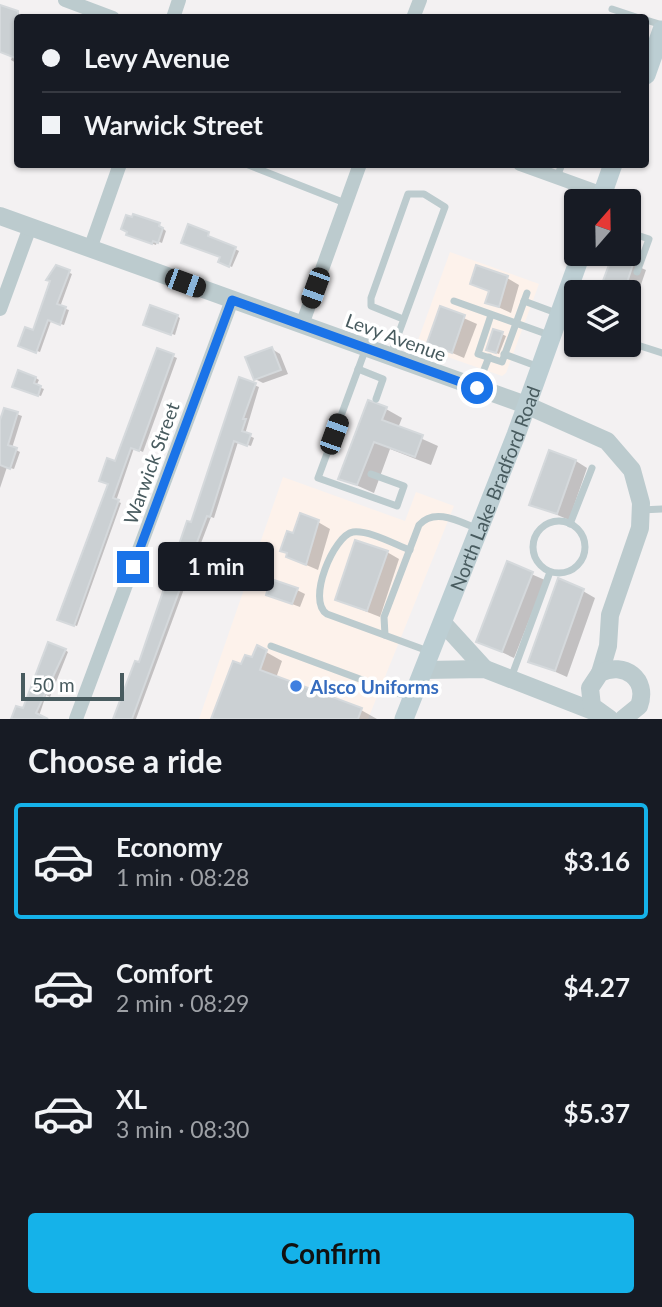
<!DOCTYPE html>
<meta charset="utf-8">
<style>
:root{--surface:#171b24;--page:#20242c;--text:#f1f3f6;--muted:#9ea1a6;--line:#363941;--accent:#15b2e9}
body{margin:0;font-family:Lato,sans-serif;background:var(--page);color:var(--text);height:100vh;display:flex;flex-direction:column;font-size:26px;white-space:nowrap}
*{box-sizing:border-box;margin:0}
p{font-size:23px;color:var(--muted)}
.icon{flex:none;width:38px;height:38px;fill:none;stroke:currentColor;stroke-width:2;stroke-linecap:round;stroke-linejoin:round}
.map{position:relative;height:719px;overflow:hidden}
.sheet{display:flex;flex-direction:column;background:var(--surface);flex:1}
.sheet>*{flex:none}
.hud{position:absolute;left:14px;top:14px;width:635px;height:154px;border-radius:7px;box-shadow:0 2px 5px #0004;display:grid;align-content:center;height:154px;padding:0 28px;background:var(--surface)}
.needle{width:46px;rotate:20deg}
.controls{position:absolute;left:564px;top:189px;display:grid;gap:14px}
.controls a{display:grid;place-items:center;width:77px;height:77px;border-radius:7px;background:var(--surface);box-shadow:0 2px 5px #0004;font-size:35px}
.scale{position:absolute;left:21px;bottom:18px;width:103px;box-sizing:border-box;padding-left:7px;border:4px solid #485b5f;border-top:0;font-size:19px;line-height:24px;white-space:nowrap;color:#485b5f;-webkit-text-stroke:5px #fff;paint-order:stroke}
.end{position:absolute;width:32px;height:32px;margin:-16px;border:9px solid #1a73e8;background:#fff;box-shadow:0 0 0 4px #fff}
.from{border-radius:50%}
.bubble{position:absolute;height:49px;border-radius:7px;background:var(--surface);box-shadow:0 2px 5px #0004;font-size:23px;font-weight:700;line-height:49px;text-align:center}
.car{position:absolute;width:21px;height:42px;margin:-21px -10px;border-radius:9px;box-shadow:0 0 5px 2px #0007;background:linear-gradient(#222 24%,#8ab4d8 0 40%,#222 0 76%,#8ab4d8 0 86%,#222 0)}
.hud b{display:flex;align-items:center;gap:24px;height:66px;font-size:26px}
.hud b+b{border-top:2px solid var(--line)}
.hud i{width:18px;height:18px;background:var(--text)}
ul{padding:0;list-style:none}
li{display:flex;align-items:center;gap:21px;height:116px;margin:0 14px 10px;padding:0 14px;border:4px solid transparent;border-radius:7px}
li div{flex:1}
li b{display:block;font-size:26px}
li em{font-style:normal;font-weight:700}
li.on{border-color:var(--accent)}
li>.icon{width:63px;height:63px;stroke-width:1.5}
h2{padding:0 28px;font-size:32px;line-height:84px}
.action{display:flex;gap:14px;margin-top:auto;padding:14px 28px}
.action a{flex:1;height:80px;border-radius:7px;background:var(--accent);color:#111;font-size:28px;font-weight:700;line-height:80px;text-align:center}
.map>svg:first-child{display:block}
.commercial{fill:#fdf2eb}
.shadow{fill:#0003}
.building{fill:#cbd0d3;stroke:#d5d9dc;stroke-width:2}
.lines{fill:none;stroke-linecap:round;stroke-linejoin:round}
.service{stroke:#bccbce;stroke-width:7}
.minor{stroke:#bccbce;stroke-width:14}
.tertiary{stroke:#bccbce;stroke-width:18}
.secondary{stroke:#bcced3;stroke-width:19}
.route{stroke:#1a73e8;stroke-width:9}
.shop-dot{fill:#3f7fe0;stroke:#fff;stroke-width:2.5}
.labels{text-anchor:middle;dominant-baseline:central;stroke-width:7;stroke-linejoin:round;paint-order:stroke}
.street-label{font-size:19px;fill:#485b5f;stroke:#fff}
.shop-label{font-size:19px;font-weight:bold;fill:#366cbe;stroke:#fff;text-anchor:start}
</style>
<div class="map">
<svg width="662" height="719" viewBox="0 0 662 719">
<rect width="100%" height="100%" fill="#f3f1f2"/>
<g class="commercial">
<polygon points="450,252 539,284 506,373 502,376 416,346"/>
<polygon points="283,477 405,521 416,492 454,506 368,719 199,719"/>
</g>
<g class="shadow">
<polygon points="0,6 18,26 18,64 11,60 12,57 0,52"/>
<polygon points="159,225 166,231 162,243 157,241 156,245 132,236"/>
<polygon points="189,226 239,251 232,267 223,263 222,257"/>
<polygon points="614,256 646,270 635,302 628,300 628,292 610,292 602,288"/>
<polygon points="57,267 72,274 60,307 69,310 64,325 51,321 40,352 20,345 34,332"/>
<polygon points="507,278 519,285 511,313 487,302 491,292 472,283"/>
<polygon points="441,308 477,324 464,358 429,343"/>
<polygon points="177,316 180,318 175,335 149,326"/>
<polygon points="494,331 506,336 499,354 491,351"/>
<polygon points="272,349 280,354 288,374 263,383 255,379"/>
<polygon points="158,350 177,358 143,452 134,448 116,501 121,503 77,626 63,621"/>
<polygon points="36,378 39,380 36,386 44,389 41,396 17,388"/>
<polygon points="240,379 259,387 245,434 254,438 251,446 238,442 214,518 211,517 193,564 197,566 188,591 184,589 136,719 114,719 136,663 140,664 192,524"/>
<polygon points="386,409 402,418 398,428 438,446 431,465 390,449 374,493 340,478"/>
<polygon points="5,410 22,416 12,448 20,452 14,469 7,467 0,488 0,423"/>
<polygon points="576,461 587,468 569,520 532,504"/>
<polygon points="318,522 330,529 318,570 288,557 294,535"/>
<polygon points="387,552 399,559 380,617 337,600"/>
<polygon points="508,564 545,580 514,658 478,641"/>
<polygon points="297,590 305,594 300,607 268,595"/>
<polygon points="583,591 595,598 567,677 531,661"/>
<polygon points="65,650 68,652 50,697 46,695 38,719 13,719 17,708 24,711"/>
<polygon points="266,652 282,661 276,678 361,710 377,719 213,719 234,663 242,666"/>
</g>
<g class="building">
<polygon points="0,5 18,11 18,59 0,52"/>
<polygon points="133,214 160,223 159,226 163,228 158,243 153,241 152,244 126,235 127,232 121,229 126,215 132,217"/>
<polygon points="188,224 209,232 208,236 236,247 229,267 218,262 220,257 181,243"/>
<polygon points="613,254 634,261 624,292 600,289"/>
<polygon points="56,265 70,270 57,304 66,307 60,325 48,320 36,353 18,346 25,327 33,330 50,281 46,280"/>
<polygon points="476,265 508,276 499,307 485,303 489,291 470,284"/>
<polygon points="150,305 178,315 171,335 143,325"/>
<polygon points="440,306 465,315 452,353 427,343"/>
<polygon points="493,329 503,332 496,353 486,350"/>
<polygon points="272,347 281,370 254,380 245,357"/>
<polygon points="157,348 174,354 139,451 131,448 113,498 119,500 74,626 57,620 108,484 99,481 107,458 115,461"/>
<polygon points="18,370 36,377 34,383 41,386 38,396 12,387"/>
<polygon points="239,377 256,383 243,419 246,419 242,431 251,434 247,446 234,441 210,517 207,516 190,561 194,562 184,590 180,589 132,719 113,719 135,661 139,662 187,521 191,522"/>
<polygon points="368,400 387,407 382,420 423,435 415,457 374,442 357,485 338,479"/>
<polygon points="4,408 18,412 8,445 17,448 10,469 0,465 0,420"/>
<polygon points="549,450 576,460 557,514 529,505"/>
<polygon points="300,513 319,520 306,565 286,557 287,553 280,551 287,531 293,533"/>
<polygon points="355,540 388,551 367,611 335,600"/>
<polygon points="507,561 533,572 502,652 476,642"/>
<polygon points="558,578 584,589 555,671 528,662"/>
<polygon points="271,579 298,588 292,604 266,595"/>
<polygon points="48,642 66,649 36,713 48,719 11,719 16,706 23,708"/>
<polygon points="257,645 267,650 260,670 362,708 358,719 211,719 233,661 241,664 245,655 252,657"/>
</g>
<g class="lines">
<g class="service">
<polyline points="612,9 639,18"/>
<polyline points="646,20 662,25"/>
<polyline points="246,164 345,203"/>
<polyline points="557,177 562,164"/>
<polyline points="628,232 649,239 637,272"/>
<polyline points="454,301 549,335"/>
<polyline points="524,301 559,314"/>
<polyline points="491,315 478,354 502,362 527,293"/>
<polyline points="559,318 576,324"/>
<polyline points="628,342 662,353"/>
<polyline points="366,348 318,478 397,506 404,486 371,474"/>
<polyline points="504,354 539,367"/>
<polyline points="390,357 445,207 424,194 408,194 371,298 371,306 403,319"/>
<polyline points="358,369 383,379 376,399"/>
<polyline points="477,387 489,357"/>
<polyline points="641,510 662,509"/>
<circle cx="559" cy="547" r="26"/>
<polyline points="570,524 592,468"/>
<path d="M410 550C394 544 369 530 353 532 334 535 306 601 327 614L428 651"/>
<path d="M385 635 384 617 419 525C435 507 460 522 478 529"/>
<polyline points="271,646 411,698"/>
<polyline points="511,678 550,572"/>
</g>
<g class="minor">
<polyline points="65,0 113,18"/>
<polyline points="173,18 179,0"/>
<polyline points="413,18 420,0"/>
<polyline points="520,164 603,194"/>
<polyline points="90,249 120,164"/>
<polyline points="0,309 30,227"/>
<polyline points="302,325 360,164"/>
<polyline points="76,719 232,300"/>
</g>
<g class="tertiary">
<polyline points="0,216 526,405 607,441 632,470 641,503 640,528 610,615 608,646 600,673"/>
<polyline points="443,623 485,669"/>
<polyline points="424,670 485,669 598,713"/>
<path d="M610 719 592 706 590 688 600 673C624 661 649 679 639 706L623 719"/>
</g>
<g class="secondary">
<polyline points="646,75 662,30"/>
<polyline points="600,201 613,164"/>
<path id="s1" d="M404 719 516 435 581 254"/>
</g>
</g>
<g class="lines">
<polyline class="route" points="133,567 232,300 477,388"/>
</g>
<circle class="shop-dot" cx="296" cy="686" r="7"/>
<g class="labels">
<g class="street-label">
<text transform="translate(396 337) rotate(20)">Levy Avenue</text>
<text transform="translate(151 463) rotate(-70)">Warwick Street</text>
<text stroke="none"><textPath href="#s1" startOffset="248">North Lake Bradford Road</textPath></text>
</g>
<g class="shop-label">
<text x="310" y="686">Alsco Uniforms</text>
</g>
</g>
</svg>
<div class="controls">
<a><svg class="needle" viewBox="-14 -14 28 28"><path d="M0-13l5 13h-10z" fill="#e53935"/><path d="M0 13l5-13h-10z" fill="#9ea1a6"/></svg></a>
<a><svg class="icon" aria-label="layers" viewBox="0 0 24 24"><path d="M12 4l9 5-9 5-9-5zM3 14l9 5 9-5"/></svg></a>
</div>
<div class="scale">50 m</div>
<i class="end from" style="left:477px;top:388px"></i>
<i class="end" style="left:133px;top:567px"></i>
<div class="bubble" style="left:158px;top:542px;width:116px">1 min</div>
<i class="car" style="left:185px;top:283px;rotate:110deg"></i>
<i class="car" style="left:315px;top:288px;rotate:200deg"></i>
<i class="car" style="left:334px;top:434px;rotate:20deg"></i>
<div class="hud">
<b><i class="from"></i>Levy Avenue</b>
<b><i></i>Warwick Street</b>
</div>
</div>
<section class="sheet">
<h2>Choose a ride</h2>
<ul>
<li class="on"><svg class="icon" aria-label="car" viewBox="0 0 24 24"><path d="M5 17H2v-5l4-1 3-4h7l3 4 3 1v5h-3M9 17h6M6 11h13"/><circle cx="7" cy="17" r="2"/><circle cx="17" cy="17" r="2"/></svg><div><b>Economy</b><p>1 min · 08:28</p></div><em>$3.16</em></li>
<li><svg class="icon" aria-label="car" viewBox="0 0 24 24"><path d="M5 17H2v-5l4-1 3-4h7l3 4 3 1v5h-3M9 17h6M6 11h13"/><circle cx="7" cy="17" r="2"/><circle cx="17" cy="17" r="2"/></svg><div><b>Comfort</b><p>2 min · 08:29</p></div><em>$4.27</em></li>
<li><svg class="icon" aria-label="car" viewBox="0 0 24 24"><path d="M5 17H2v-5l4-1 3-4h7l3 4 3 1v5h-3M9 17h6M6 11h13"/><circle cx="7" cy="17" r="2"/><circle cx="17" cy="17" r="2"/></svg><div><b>XL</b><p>3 min · 08:30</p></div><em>$5.37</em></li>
</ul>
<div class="action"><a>Confirm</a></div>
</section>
